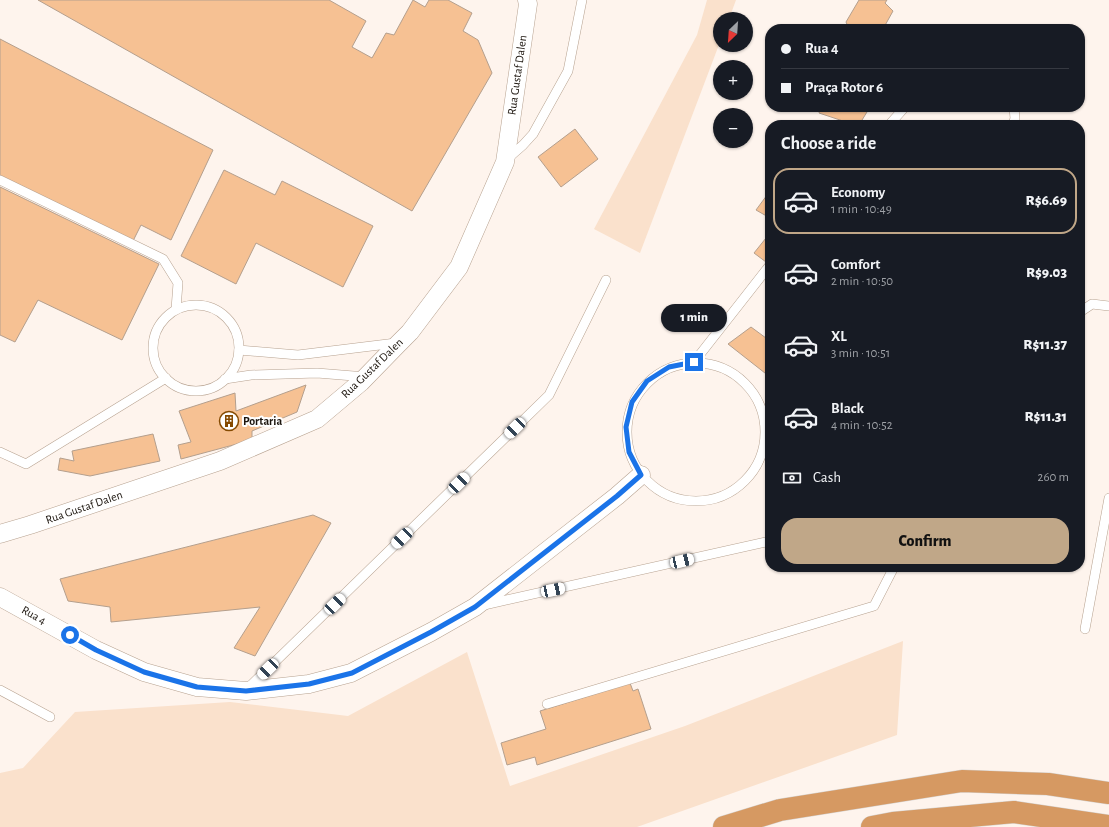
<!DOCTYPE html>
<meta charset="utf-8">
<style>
:root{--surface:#171b24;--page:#242831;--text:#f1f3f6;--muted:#9ea1a6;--line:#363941;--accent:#c0a788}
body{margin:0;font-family:"Alegreya Sans",sans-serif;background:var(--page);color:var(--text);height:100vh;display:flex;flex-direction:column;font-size:15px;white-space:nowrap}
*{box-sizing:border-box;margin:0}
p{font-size:13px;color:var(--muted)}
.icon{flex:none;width:22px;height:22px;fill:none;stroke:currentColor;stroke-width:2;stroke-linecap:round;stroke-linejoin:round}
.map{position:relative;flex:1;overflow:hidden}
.drawer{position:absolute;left:765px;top:120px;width:320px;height:452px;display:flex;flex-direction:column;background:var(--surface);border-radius:16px;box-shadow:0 1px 3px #0004}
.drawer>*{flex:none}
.guide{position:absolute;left:765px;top:24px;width:320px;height:88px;border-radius:16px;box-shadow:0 1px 3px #0004;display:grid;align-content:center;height:88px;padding:0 16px;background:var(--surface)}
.needle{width:26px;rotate:205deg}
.tools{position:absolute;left:713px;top:12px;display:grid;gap:8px}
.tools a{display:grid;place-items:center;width:40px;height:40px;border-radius:50%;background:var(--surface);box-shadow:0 1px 3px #0004;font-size:20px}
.end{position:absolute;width:18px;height:18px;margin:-9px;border:5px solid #1a73e8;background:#fff;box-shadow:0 0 0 2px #fff}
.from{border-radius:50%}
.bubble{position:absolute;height:28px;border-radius:14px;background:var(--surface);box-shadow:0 1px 3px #0004;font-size:13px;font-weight:800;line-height:28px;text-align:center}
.car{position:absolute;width:12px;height:24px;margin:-12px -6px;border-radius:5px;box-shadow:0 0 3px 1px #0007;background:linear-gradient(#fff 24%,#345 0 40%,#fff 0 76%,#345 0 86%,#fff 0)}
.guide b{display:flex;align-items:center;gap:14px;height:38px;font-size:15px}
.guide b+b{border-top:1px solid var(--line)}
.guide i{width:10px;height:10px;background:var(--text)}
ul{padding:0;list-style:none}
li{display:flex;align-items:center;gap:12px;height:66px;margin:0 8px 6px;padding:0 8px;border:2px solid transparent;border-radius:16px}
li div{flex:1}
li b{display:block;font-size:15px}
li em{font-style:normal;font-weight:800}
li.current{border-color:var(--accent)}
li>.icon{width:36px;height:36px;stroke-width:1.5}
h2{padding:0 16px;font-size:18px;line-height:48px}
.pay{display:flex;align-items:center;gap:10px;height:44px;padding:0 16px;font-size:15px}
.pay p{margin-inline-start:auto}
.button{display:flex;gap:8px;margin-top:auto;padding:8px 16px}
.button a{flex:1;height:46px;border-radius:16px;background:var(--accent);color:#111;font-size:16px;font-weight:800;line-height:46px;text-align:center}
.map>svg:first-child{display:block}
.green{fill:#fae1cc}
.building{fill:#f6c193;stroke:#b49f8d}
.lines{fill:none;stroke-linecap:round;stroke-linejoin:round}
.lane-casing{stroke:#b7a290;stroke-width:10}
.street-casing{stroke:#b7a290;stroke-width:19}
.highway-casing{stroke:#d6d5d4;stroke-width:23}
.lane{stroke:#fff;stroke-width:9}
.street{stroke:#fff;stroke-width:18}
.highway{stroke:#d69962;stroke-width:22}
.route{stroke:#1a73e8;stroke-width:5}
.labels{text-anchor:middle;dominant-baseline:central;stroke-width:4;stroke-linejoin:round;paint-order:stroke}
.street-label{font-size:12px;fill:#1c150e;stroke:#fff}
.poi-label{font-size:12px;font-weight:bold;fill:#1c150e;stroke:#fff;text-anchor:start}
</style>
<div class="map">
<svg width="1109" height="827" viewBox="0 0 1109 827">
<rect width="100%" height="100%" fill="#fef4ed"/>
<g class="green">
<polygon points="707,0 736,0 729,19 720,19 720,42 640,253 594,229 697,35"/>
<polygon points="903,641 897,735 637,827 0,827 0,773 23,768 75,712 230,702 348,716 467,652 510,786 685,726"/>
</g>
<g class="building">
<polygon points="38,0 329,0 366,21 352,47 372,58 386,33 394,35 413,0 425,7 429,0 448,0 472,13 463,31 478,40 492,73 412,211"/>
<polygon points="859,0 887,0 885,3 893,11 883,29 849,29 846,22"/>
<polygon points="0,39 213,150 171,240 141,225 132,243 0,176"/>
<polygon points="821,107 870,107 859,125 855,125 819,113"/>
<polygon points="575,129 598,159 561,187 538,157"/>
<polygon points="224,170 275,195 282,181 373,226 343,287 256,243 236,284 181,256"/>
<polygon points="0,187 159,264 122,340 38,300 15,342 0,335"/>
<polygon points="770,191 770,218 756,210"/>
<polygon points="770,233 770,265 754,253"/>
<polygon points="751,327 770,341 770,377 728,344"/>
<polygon points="306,385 297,412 252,431 252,440 181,459 178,445 191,442 179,411 235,393 236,411"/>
<polygon points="153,434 160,461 90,476 58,470 60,458 74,461 72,451"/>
<polygon points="313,515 331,523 255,656 234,648 260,607 111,622 110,607 68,601 60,579"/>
<polygon points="630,683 633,691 638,689 651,729 537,765 535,757 507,765 501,743 546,729 540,711"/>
</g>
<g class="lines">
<defs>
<g id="lane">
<polyline points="889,125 905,107"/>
<polyline points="1012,125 1015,119 1014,107"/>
<polyline points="507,159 523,145 533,134 568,71 582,0"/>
<polyline points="0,180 163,259 178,283 176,309"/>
<circle cx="196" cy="348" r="43"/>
<polyline points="1080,312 1092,304 1109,306"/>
<polyline points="239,350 298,355 396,343"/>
<polyline points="694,362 770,265"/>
<circle cx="696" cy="432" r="69"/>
<polyline points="225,379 251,375 317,373 366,377"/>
<polyline points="0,452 26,464 166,378"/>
<polyline points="484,605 770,541"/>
<polyline points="1085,629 1109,498"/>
<polyline points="248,688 549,395 606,280"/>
<polyline points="0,690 50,717"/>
<polyline points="547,704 874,606 894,567"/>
</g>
<g id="street">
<polyline points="0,534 30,525 220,461 317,419 361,382 399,343 410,332 459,267 505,162 528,4 527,0"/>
<polyline points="0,597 96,650 144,672 197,687 246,691 309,684 351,673 431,632 475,607 617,496 641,475"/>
</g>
<g id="highway">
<polyline points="724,827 780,810 962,781 1048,784 1109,793"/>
<polyline points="872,827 893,823 1014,812 1109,826"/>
</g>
</defs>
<use href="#lane" class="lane-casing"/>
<use href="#street" class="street-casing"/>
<use href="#highway" class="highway-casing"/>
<use href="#lane" class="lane"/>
<use href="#street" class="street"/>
<use href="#highway" class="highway"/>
</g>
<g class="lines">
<polyline class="route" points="70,635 96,650 144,672 197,687 246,691 309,684 352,673 431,632 475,607 617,496 641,475 629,452 626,427 632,402 647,381 669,367 694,362"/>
</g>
<defs>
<symbol id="building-ring" viewBox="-11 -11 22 22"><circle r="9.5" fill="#fff" stroke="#854a01" stroke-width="1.5"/><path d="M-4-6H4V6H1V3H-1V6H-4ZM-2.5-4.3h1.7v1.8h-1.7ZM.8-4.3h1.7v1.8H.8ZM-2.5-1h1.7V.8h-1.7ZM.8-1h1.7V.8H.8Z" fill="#854a01"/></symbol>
</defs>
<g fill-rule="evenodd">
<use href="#building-ring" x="218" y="410" width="22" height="22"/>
</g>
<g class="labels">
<g class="street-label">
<text transform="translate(517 75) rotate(-82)">Rua Gustaf Dalen</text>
<text transform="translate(372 368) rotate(-44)">Rua Gustaf Dalen</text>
<text transform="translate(84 507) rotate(-19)">Rua Gustaf Dalen</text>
<text transform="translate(34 615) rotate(29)">Rua 4</text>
</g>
<g class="poi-label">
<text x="243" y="421">Portaria</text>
</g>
</g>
</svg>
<div class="tools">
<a><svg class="needle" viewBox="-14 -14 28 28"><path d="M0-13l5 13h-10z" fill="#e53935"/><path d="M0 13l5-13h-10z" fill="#9ea1a6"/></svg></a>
<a>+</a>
<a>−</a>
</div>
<i class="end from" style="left:70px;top:635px"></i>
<i class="end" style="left:694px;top:362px"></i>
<div class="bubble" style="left:661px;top:304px;width:66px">1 min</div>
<i class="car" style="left:515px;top:428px;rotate:226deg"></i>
<i class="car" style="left:459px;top:483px;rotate:46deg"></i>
<i class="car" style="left:402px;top:538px;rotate:226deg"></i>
<i class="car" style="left:682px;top:561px;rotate:77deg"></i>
<i class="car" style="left:553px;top:590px;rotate:78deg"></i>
<i class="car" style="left:335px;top:604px;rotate:46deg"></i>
<i class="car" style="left:268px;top:669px;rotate:226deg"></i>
<div class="guide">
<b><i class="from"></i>Rua 4</b>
<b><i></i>Praça Rotor 6</b>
</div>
<section class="drawer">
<h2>Choose a ride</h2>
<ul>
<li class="current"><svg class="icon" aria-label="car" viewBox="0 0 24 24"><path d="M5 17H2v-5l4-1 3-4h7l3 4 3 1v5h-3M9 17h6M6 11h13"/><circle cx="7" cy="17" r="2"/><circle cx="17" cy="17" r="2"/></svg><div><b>Economy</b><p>1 min · 10:49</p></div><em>R$6.69</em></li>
<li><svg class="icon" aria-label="car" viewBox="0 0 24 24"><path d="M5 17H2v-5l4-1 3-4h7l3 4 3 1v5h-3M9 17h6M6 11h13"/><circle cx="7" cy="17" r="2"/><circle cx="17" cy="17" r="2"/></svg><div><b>Comfort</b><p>2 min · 10:50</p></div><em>R$9.03</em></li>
<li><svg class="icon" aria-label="car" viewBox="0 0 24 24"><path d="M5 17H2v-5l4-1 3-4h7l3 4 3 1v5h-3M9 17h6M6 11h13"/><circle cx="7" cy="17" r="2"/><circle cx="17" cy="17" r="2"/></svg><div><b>XL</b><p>3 min · 10:51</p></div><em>R$11.37</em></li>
<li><svg class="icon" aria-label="car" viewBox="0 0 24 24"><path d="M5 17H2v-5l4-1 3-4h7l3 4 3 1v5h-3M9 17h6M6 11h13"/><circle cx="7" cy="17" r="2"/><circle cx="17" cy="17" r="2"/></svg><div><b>Black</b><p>4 min · 10:52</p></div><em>R$11.31</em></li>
</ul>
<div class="pay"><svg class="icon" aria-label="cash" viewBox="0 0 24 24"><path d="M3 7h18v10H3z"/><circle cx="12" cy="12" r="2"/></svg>Cash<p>260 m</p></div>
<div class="button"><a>Confirm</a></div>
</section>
</div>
